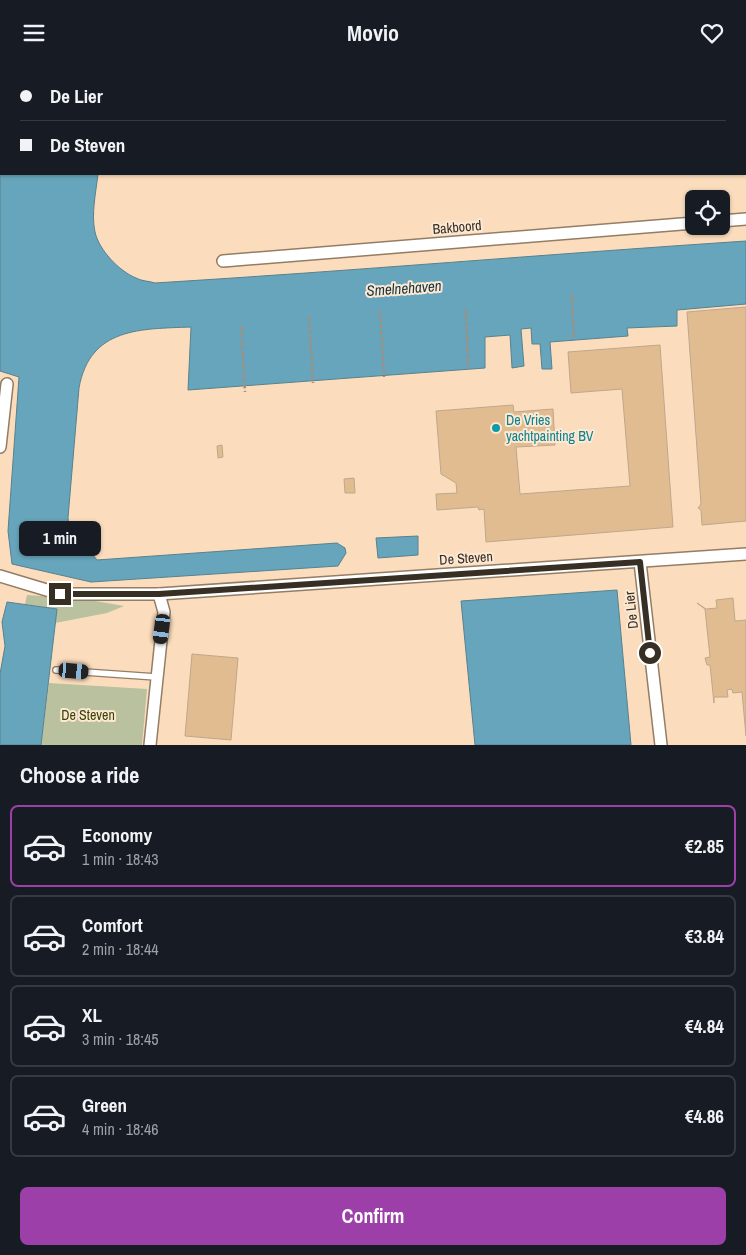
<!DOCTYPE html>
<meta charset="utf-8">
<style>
:root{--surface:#171b24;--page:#242831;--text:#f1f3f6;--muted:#9ea1a6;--line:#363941;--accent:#9d3fa8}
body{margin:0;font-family:"Archivo Narrow",sans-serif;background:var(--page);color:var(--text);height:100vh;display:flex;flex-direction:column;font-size:19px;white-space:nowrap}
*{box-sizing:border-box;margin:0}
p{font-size:16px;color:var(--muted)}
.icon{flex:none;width:28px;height:28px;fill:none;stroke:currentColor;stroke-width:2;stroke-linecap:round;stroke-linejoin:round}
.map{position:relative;height:680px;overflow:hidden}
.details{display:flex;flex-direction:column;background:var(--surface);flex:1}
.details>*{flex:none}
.banner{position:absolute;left:0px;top:0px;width:746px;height:110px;box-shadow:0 1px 4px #0004;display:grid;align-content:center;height:110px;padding:0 20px;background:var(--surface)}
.buttons{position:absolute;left:685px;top:125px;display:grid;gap:10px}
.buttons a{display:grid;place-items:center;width:45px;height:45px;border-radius:8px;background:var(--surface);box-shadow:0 1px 4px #0004;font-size:25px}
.end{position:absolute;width:22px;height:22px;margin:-11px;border:6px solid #372e24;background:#fff;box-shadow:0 0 0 2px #fff}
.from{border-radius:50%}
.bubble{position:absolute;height:35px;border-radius:8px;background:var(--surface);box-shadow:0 1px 4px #0004;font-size:16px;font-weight:700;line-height:35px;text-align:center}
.car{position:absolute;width:15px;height:30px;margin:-15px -8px;border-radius:6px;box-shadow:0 0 4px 1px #0007;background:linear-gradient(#222 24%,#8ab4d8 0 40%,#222 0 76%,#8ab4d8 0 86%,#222 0)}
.banner b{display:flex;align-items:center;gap:18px;height:48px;font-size:19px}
.banner b+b{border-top:1px solid var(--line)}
.banner i{width:12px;height:12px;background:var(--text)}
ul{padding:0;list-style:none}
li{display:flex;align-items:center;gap:15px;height:82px;margin:0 10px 8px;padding:0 10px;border:2px solid var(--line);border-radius:8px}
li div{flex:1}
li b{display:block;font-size:19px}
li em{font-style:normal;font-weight:700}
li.current{border-color:var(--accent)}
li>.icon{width:45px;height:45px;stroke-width:1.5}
h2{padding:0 20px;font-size:22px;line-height:60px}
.action{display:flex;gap:10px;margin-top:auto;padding:10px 20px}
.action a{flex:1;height:58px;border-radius:8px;background:var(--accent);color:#fff;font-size:20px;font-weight:700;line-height:58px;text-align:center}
header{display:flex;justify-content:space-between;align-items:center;height:65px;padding:0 20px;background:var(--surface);font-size:22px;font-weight:700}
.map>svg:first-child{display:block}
.built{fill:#fbddbd;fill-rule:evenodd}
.green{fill:#b9c19f}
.water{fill:#66a5bb;stroke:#58818e}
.building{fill:#e2bc91;stroke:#bea78e}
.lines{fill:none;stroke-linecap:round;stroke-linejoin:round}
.service-casing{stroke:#937d65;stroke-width:8}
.minor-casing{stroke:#937d65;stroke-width:14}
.path{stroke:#9f9080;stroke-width:2.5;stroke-dasharray:4 2.5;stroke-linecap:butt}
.service{stroke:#fff;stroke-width:5.5}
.minor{stroke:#fff;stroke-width:11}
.route{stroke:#372e24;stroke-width:6}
.culture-dot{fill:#0f9aa8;stroke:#fce8d3;stroke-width:2}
.labels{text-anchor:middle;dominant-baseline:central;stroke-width:4;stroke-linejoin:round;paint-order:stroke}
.street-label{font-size:14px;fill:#372e24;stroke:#fce8d3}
.culture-label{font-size:14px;fill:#0d838f;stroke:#fce8d3;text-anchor:start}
.park-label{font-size:14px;fill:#3a4304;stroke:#fce8d3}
.water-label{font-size:15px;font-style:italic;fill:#15343e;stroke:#fce8d3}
</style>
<header><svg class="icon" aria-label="menu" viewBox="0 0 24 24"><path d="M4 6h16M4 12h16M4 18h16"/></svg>Movio<svg class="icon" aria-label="heart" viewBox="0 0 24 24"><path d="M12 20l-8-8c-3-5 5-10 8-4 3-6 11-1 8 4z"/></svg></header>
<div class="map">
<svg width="746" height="680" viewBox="0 0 746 680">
<rect width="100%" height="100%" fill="#fce8d3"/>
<path class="built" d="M95 0H746V680H0V266L87 109H745V1ZM694 134H721V161H694Z"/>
<g class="green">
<polygon points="27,530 84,534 124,541 107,548 55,558 57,544 25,539"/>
<polygon points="49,618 147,624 142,680 41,680"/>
</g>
<g class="water">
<path d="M0 0H111L1 1V109H98C96 127 91 149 95 167 99 185 119 206 136 213 141 216 149 216 155 218 352 206 549 189 746 176V239L677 245V261L627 263 628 271 550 277 552 304H542L540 279H532L531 263 521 264 524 301 512 303 510 270 485 272V303L188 325 191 262C141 264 90 262 79 323L68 453 69 461 97 495 337 478 345 483 346 488 338 501 91 517 12 499 8 466 19 312 0 306Z"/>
<polygon points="418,471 418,490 378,493 376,473"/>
<polygon points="617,525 631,680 475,680 461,536"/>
<polygon points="7,537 57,544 41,680 0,680 0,609 5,581 2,557"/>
</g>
<g class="building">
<polygon points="746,242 746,456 702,460 701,445 698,443 701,439 687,247"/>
<polygon points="660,280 673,462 486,477 484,444 479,445 478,442 437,445 436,429 457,428 456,418 441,409 436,346 513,340 514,347 553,344 555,380 516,382 520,429 630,421 622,324 571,328 568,287"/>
<polygon points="222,380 223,392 218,393 217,381"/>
<polygon points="354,413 355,428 345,428 344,414"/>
<polygon points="733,533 735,556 746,555 746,671 742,627 733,628 732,624 727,625 728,632 714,632 714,638 710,600 707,600 705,593 710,592 705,544 697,538 706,544 717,543 716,535"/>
<polygon points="192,589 238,593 231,675 185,671"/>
</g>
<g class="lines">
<defs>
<polyline id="service" points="56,605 156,612"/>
<g id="minor">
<polyline points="721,156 746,154"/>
<polyline points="223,196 694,158"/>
<polyline points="0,382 7,319"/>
<polyline points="640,497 661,680"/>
<polyline points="0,511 60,529 159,529 746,489"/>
<polyline points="150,680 164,547 159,529"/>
</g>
</defs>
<use href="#service" class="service-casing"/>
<use href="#minor" class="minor-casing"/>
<g class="path">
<polyline points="572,229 574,274"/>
<polyline points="466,244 468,304"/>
<polyline points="380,246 384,312"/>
<polyline points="309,252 313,318"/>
<polyline points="241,261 245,327"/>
</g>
<use href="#service" class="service"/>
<use href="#minor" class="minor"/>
</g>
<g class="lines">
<polyline class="route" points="60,529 159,529 640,497 650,588"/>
</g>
<circle class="culture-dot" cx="496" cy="363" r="5"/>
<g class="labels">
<g class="street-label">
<text transform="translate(457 162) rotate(-5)">Bakboord</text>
<text transform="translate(466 493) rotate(-4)">De Steven</text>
<text transform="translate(631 545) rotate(-96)">De Lier</text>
</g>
<g class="culture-label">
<text x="506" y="355">De Vries<tspan x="506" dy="16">yachtpainting BV</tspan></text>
</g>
<g class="park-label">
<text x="88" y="650">De Steven</text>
</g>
<g class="water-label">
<text transform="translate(404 223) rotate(-4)">Smelnehaven</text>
</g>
</g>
</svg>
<div class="buttons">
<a><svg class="icon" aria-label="locate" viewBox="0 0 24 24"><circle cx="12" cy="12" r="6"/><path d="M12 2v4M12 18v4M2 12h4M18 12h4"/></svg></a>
</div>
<i class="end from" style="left:650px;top:588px"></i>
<i class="end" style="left:60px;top:529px"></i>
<div class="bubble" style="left:19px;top:456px;width:82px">1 min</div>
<i class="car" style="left:162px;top:564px;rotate:187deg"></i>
<i class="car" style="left:74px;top:606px;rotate:95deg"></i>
<div class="banner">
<b><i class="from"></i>De Lier</b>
<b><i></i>De Steven</b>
</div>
</div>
<section class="details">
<h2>Choose a ride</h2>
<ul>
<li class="current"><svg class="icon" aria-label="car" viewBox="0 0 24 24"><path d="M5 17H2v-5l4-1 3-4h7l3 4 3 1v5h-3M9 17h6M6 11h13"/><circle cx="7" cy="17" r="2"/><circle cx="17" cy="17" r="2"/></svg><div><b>Economy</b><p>1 min · 18:43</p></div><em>€2.85</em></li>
<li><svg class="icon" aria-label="car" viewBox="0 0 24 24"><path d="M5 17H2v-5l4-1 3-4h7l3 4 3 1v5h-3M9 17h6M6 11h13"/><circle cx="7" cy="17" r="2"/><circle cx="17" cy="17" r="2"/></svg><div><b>Comfort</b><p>2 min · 18:44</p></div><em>€3.84</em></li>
<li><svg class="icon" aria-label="car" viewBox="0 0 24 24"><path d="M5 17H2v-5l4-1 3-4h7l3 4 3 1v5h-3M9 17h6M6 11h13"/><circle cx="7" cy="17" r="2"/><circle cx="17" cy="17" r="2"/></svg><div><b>XL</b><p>3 min · 18:45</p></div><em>€4.84</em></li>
<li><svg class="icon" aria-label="car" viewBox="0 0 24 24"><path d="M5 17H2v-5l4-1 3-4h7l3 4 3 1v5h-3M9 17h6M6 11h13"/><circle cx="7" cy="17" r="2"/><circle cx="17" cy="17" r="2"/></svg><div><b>Green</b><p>4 min · 18:46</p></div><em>€4.86</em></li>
</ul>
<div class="action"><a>Confirm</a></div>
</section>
